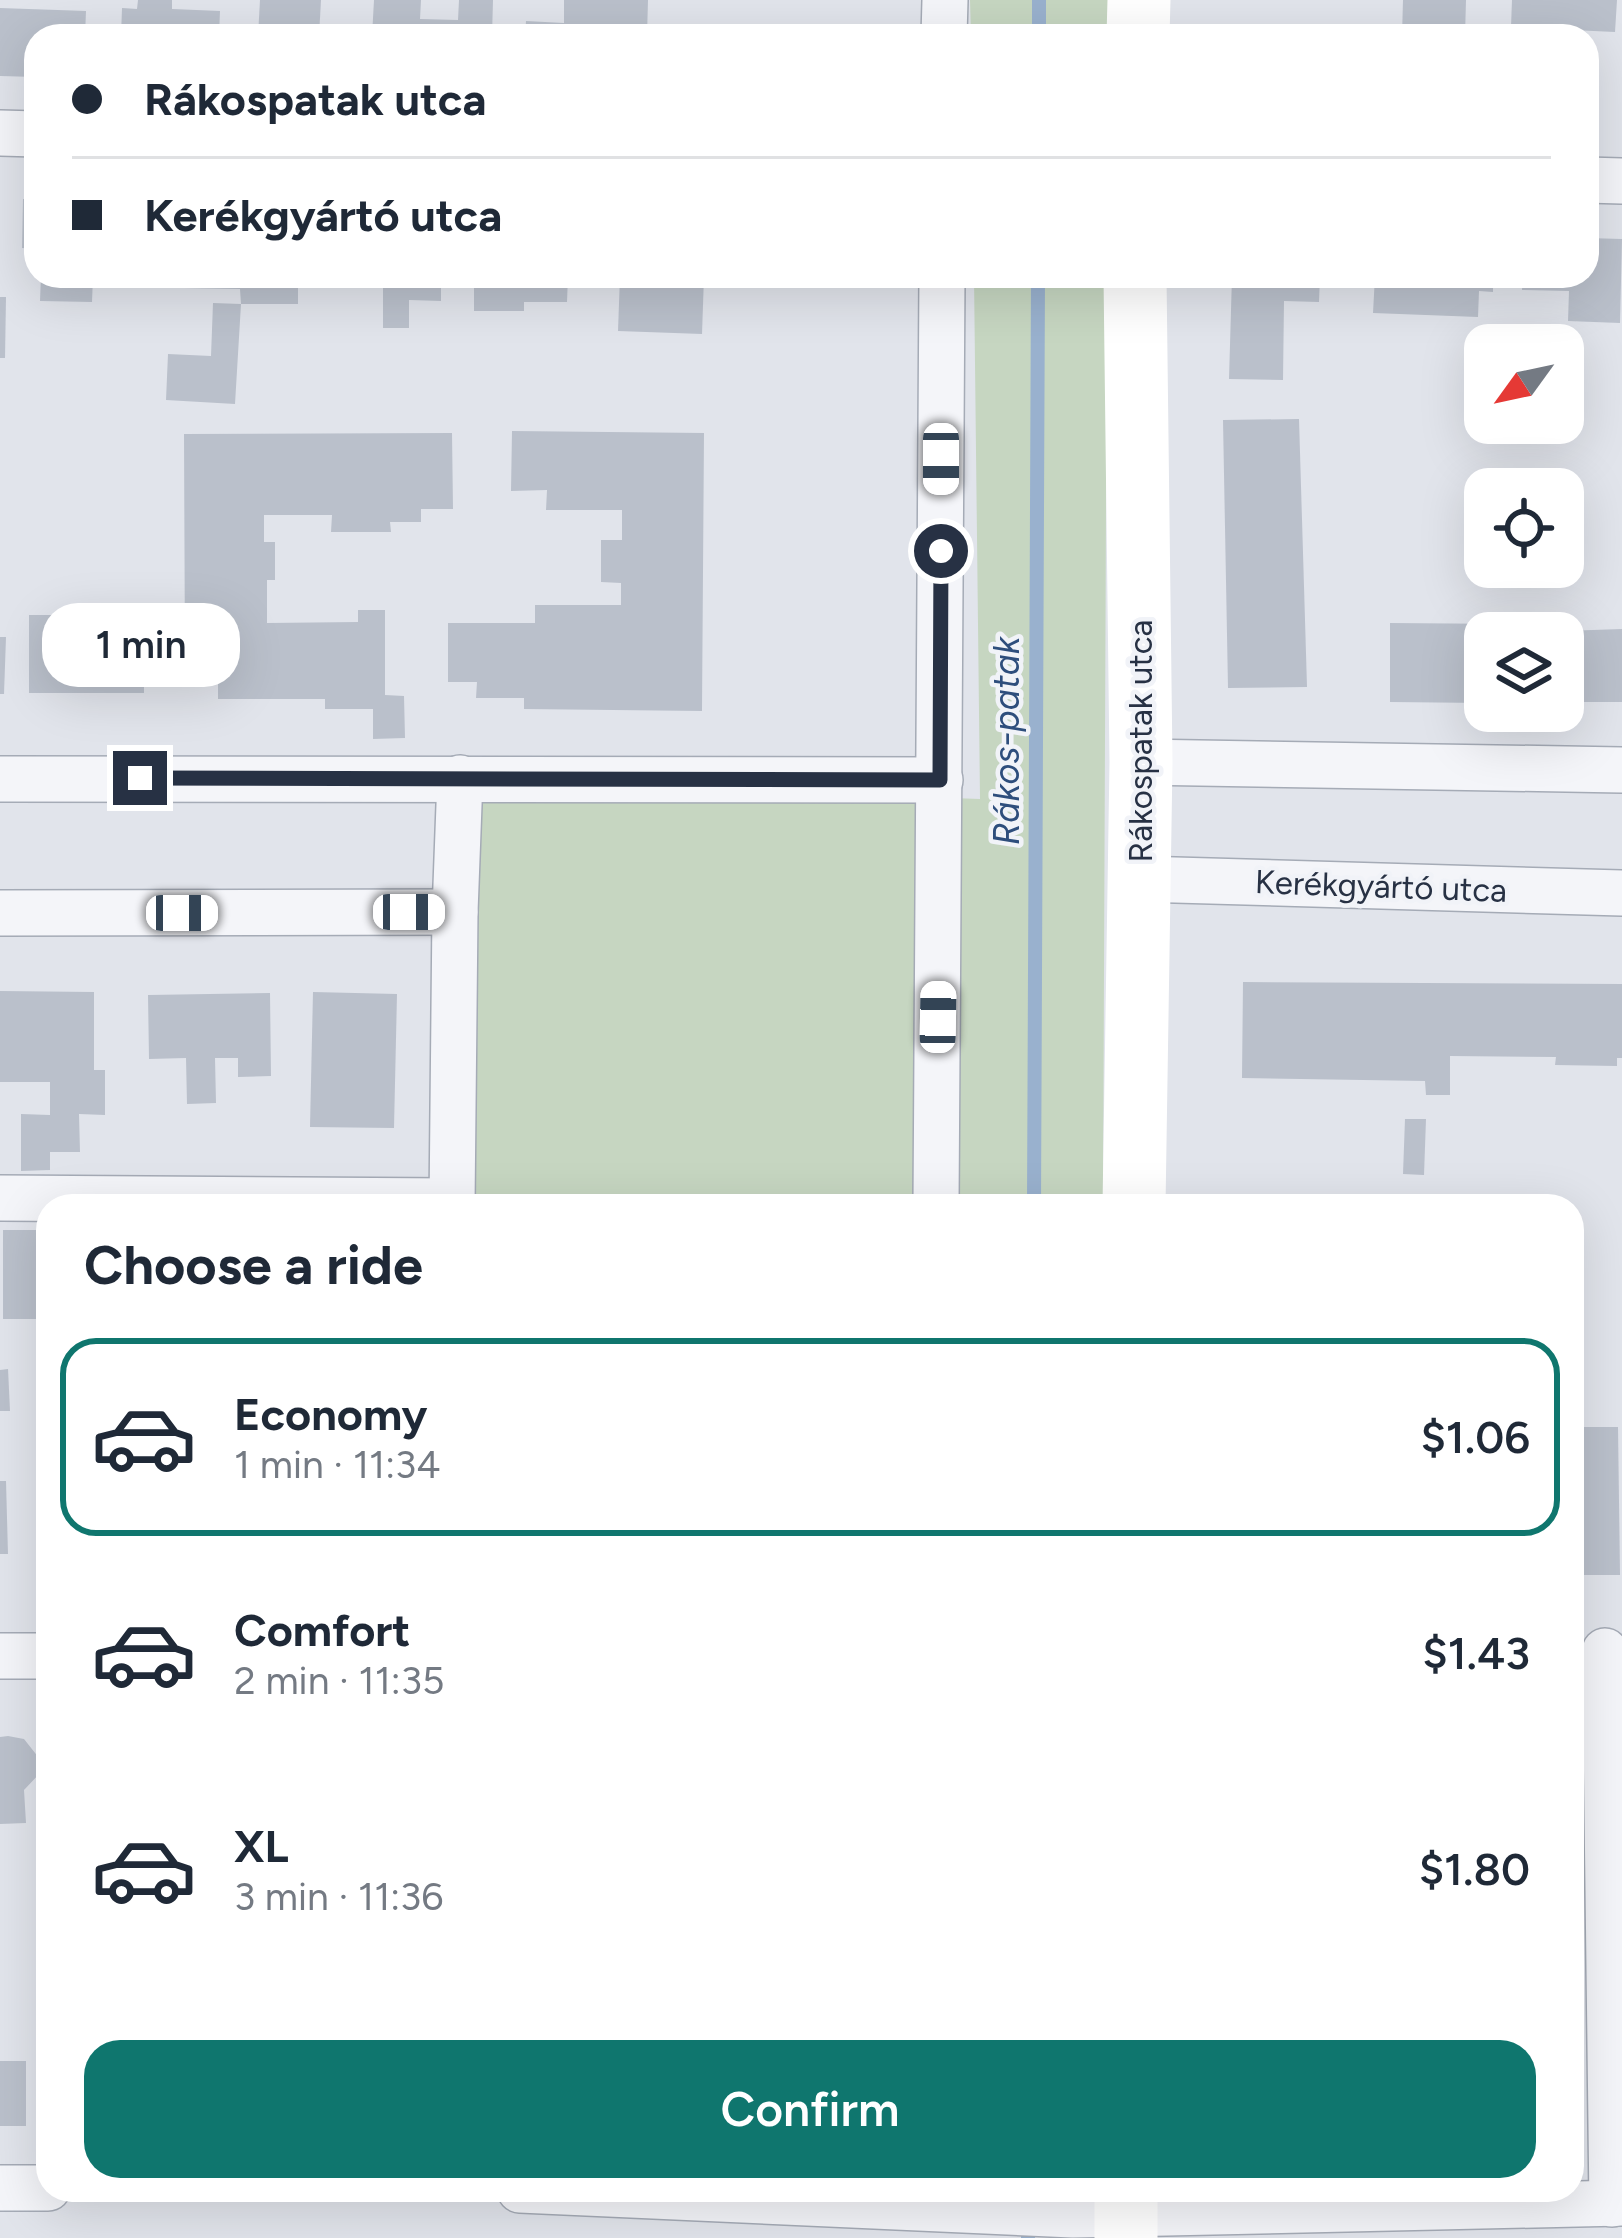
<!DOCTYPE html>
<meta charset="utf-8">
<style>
:root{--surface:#fff;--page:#f6f6f7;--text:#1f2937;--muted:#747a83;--line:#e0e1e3;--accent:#0f766e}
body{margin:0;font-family:Figtree,sans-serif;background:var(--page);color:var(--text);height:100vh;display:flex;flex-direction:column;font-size:45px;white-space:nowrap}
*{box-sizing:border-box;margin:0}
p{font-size:39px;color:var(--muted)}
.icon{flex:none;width:66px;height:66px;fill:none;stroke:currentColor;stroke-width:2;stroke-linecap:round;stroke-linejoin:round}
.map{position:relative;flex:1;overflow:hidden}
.side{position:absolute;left:36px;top:1194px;width:1548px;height:1008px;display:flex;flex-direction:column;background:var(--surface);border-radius:36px;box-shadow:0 12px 48px #0002}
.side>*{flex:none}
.hud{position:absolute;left:24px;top:24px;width:1575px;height:264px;border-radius:36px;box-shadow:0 12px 48px #0002;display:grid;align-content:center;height:264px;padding:0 48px;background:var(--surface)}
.needle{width:78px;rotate:237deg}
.fabs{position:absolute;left:1464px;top:324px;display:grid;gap:24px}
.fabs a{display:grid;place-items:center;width:120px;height:120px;border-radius:24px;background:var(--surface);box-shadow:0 12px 48px #0002;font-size:60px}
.end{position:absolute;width:54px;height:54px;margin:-27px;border:15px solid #273144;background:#fff;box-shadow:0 0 0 6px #fff}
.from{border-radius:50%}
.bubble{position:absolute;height:84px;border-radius:36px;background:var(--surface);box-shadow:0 12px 48px #0002;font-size:39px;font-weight:600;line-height:84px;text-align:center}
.car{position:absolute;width:36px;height:72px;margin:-36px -18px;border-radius:15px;box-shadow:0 0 9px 3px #0007;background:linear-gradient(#fff 24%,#345 0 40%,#fff 0 76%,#345 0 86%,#fff 0)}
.hud b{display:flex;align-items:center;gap:42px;height:114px;font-size:45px}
.hud b+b{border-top:3px solid var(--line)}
.hud i{width:30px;height:30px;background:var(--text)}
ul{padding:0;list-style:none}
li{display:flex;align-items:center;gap:36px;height:198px;margin:0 24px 18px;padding:0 24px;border:6px solid transparent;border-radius:36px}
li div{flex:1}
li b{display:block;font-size:45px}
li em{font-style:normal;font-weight:600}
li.current{border-color:var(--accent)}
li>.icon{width:108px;height:108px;stroke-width:1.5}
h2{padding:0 48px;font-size:54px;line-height:144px}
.action{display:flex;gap:24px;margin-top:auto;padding:24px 48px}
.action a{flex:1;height:138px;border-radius:36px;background:var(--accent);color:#fff;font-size:48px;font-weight:600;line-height:138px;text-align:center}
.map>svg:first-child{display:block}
.green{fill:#c6d6c1}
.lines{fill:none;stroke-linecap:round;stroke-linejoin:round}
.stream{stroke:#99b1ce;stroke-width:14}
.building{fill:#bac0cb}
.street-casing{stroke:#a5abb6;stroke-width:48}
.street{stroke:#f4f5f9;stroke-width:45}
.secondary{stroke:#fff;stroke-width:63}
.route{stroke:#273144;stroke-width:15}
.labels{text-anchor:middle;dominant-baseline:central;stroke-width:9;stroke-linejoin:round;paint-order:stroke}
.street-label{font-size:33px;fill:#273144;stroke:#f1f3f8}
.water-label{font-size:36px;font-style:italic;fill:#2e4e7c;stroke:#f1f3f8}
</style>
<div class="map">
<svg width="1622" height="2238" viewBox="0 0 1622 2238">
<rect width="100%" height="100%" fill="#e1e4eb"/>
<g class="green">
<polygon points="970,0 1109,0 1109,36 971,36"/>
<polygon points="974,276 1107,276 1103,1206 433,1206 442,780 980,799"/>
</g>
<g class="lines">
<g class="stream">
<polyline points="1039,36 1039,0"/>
<polyline points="1034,1206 1038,276"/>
<polyline points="1028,2238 1029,2190"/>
</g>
</g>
<g class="building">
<polygon points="138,0 172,0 172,9 220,11 219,36 121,36 122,8 137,9"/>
<polygon points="260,0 321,0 319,36 258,36"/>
<polygon points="374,0 421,0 420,19 458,20 459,0 493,0 492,36 372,36"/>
<polygon points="564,0 648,0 647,36 525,36 526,21 564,23"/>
<polygon points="1403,0 1466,0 1465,36 1402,36"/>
<polygon points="1512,0 1617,0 1615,32 1511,27"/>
<polygon points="0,8 86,11 85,36 36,36 36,77 0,76"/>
<rect x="1296" y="30" width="31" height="6"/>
<polygon points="23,199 36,199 36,249 22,248"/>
<polygon points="1587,238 1622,239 1620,323 1568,321 1569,291 1522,290 1523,276 1587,276"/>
<polygon points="41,276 93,276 92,302 40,301"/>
<polygon points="184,276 298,276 298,304 241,304 235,404 166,400 168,354 211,356 213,303 241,304 240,289 184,288"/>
<polygon points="383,276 441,276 441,301 409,300 409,328 383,328"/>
<polygon points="474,276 568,276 567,302 524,302 524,311 474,311"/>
<polygon points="620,276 704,276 702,334 618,331"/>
<polygon points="1232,276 1320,276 1319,302 1284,301 1283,380 1229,379"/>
<polygon points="1375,276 1493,276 1493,292 1479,291 1478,317 1373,313"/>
<polygon points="0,297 6,297 5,358 0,358"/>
<polygon points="1299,419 1307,687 1228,688 1223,420"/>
<polygon points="512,431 704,433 702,711 524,709 524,698 476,698 477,682 448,682 448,623 535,623 535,605 621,605 621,583 601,582 601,540 622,540 622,510 546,510 547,490 511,491"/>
<polygon points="452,433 453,509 421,509 421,522 390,522 391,532 331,532 332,515 264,515 264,542 275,542 275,580 267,580 267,623 358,622 358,610 385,610 385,695 404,696 405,738 373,739 373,709 325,709 325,699 218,699 218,667 185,668 184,434"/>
<polygon points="91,606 144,606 144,693 29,693 29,615 74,615 74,632 91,632"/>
<polygon points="1390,623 1514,624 1514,633 1485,633 1485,703 1390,702"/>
<polygon points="1622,629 1622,702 1563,702 1563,631"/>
<polygon points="0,637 6,637 4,694 0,694"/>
<polygon points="1243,982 1622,984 1622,1058 1617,1058 1617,1066 1555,1065 1556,1057 1450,1056 1450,1095 1426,1095 1425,1081 1242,1078"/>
<polygon points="0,991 94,992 94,1070 105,1070 105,1115 79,1114 80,1152 50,1152 50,1170 21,1171 21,1114 50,1115 50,1082 0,1082"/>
<polygon points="313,992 397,994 394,1128 310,1127"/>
<polygon points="270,993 271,1076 238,1077 238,1058 215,1058 216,1103 187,1104 186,1058 149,1059 148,995"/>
<polygon points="1405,1119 1426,1119 1424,1175 1403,1174"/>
<polygon points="1317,1196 1317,1206 1250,1206 1250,1197"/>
<rect x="3" y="1230" width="45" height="89"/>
<polygon points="8,1369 10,1411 0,1411 0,1370"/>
<polygon points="40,1388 48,1388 48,1424 42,1425"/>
<polygon points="1572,1427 1618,1427 1620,1575 1572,1575"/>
<polygon points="0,1481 6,1481 8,1554 0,1554"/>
<polygon points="8,1736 24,1739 39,1758 41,1772 24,1790 26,1823 0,1824 0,1737"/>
<rect x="0" y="2061" width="26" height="65"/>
</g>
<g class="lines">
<defs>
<g id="street">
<polyline points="944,36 945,0"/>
<polyline points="0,133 36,134"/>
<polyline points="1587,180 1622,181"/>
<polyline points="1141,762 1622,770"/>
<polyline points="0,779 940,780"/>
<polyline points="1140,879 1622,893"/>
<polyline points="0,913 455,912"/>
<polyline points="0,1198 452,1201"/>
<polyline points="452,1206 455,912 460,778"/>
<polyline points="936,1206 942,276"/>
<polyline points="1605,1651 1612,2204"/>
<polyline points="0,1656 48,1656"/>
<polyline points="0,2188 48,2188"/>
<polyline points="520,2190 1073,2215 1622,2203"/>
</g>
</defs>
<use href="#street" class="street-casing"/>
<use href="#street" class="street"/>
<g class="secondary">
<polyline points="1138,36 1139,0"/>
<polyline points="1134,1206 1141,762 1135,276"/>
<polyline points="1126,2238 1126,2190"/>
</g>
</g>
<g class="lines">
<polyline class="route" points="140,778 940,780 941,551"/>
</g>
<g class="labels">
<g class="street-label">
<text transform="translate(1140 741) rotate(-90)">Rákospatak utca</text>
<text transform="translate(1381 886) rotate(2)">Kerékgyártó utca</text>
</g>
<g class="water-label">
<text transform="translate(1006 741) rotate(-90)">Rákos-patak</text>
</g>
</g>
</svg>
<div class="fabs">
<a><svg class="needle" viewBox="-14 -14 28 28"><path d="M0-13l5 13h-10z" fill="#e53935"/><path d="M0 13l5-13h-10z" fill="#747a83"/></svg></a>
<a><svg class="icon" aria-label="locate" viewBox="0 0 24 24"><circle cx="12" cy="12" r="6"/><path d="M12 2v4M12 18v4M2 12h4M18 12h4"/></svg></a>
<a><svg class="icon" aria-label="layers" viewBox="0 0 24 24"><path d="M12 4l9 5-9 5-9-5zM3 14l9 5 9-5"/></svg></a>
</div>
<i class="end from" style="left:941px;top:551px"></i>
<i class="end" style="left:140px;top:778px"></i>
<div class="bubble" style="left:42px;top:603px;width:198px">1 min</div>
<i class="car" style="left:941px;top:459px;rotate:180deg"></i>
<i class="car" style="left:409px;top:912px;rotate:90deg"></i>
<i class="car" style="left:182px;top:913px;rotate:90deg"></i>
<i class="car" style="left:938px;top:1017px;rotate:1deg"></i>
<div class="hud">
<b><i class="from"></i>Rákospatak utca</b>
<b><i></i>Kerékgyártó utca</b>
</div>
<section class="side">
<h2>Choose a ride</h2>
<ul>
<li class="current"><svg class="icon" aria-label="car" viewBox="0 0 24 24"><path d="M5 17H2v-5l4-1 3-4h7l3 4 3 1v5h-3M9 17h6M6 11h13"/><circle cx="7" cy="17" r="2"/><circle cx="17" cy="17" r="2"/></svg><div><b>Economy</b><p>1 min · 11:34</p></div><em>$1.06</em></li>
<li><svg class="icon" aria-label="car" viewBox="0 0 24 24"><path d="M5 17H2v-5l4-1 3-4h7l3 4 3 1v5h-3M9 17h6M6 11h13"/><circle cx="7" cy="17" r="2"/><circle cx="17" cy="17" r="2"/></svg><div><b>Comfort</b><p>2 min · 11:35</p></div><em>$1.43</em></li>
<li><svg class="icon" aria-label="car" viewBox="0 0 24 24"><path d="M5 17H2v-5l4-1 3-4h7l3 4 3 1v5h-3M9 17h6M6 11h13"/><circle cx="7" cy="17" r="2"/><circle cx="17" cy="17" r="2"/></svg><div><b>XL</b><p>3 min · 11:36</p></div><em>$1.80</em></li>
</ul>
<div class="action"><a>Confirm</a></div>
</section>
</div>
